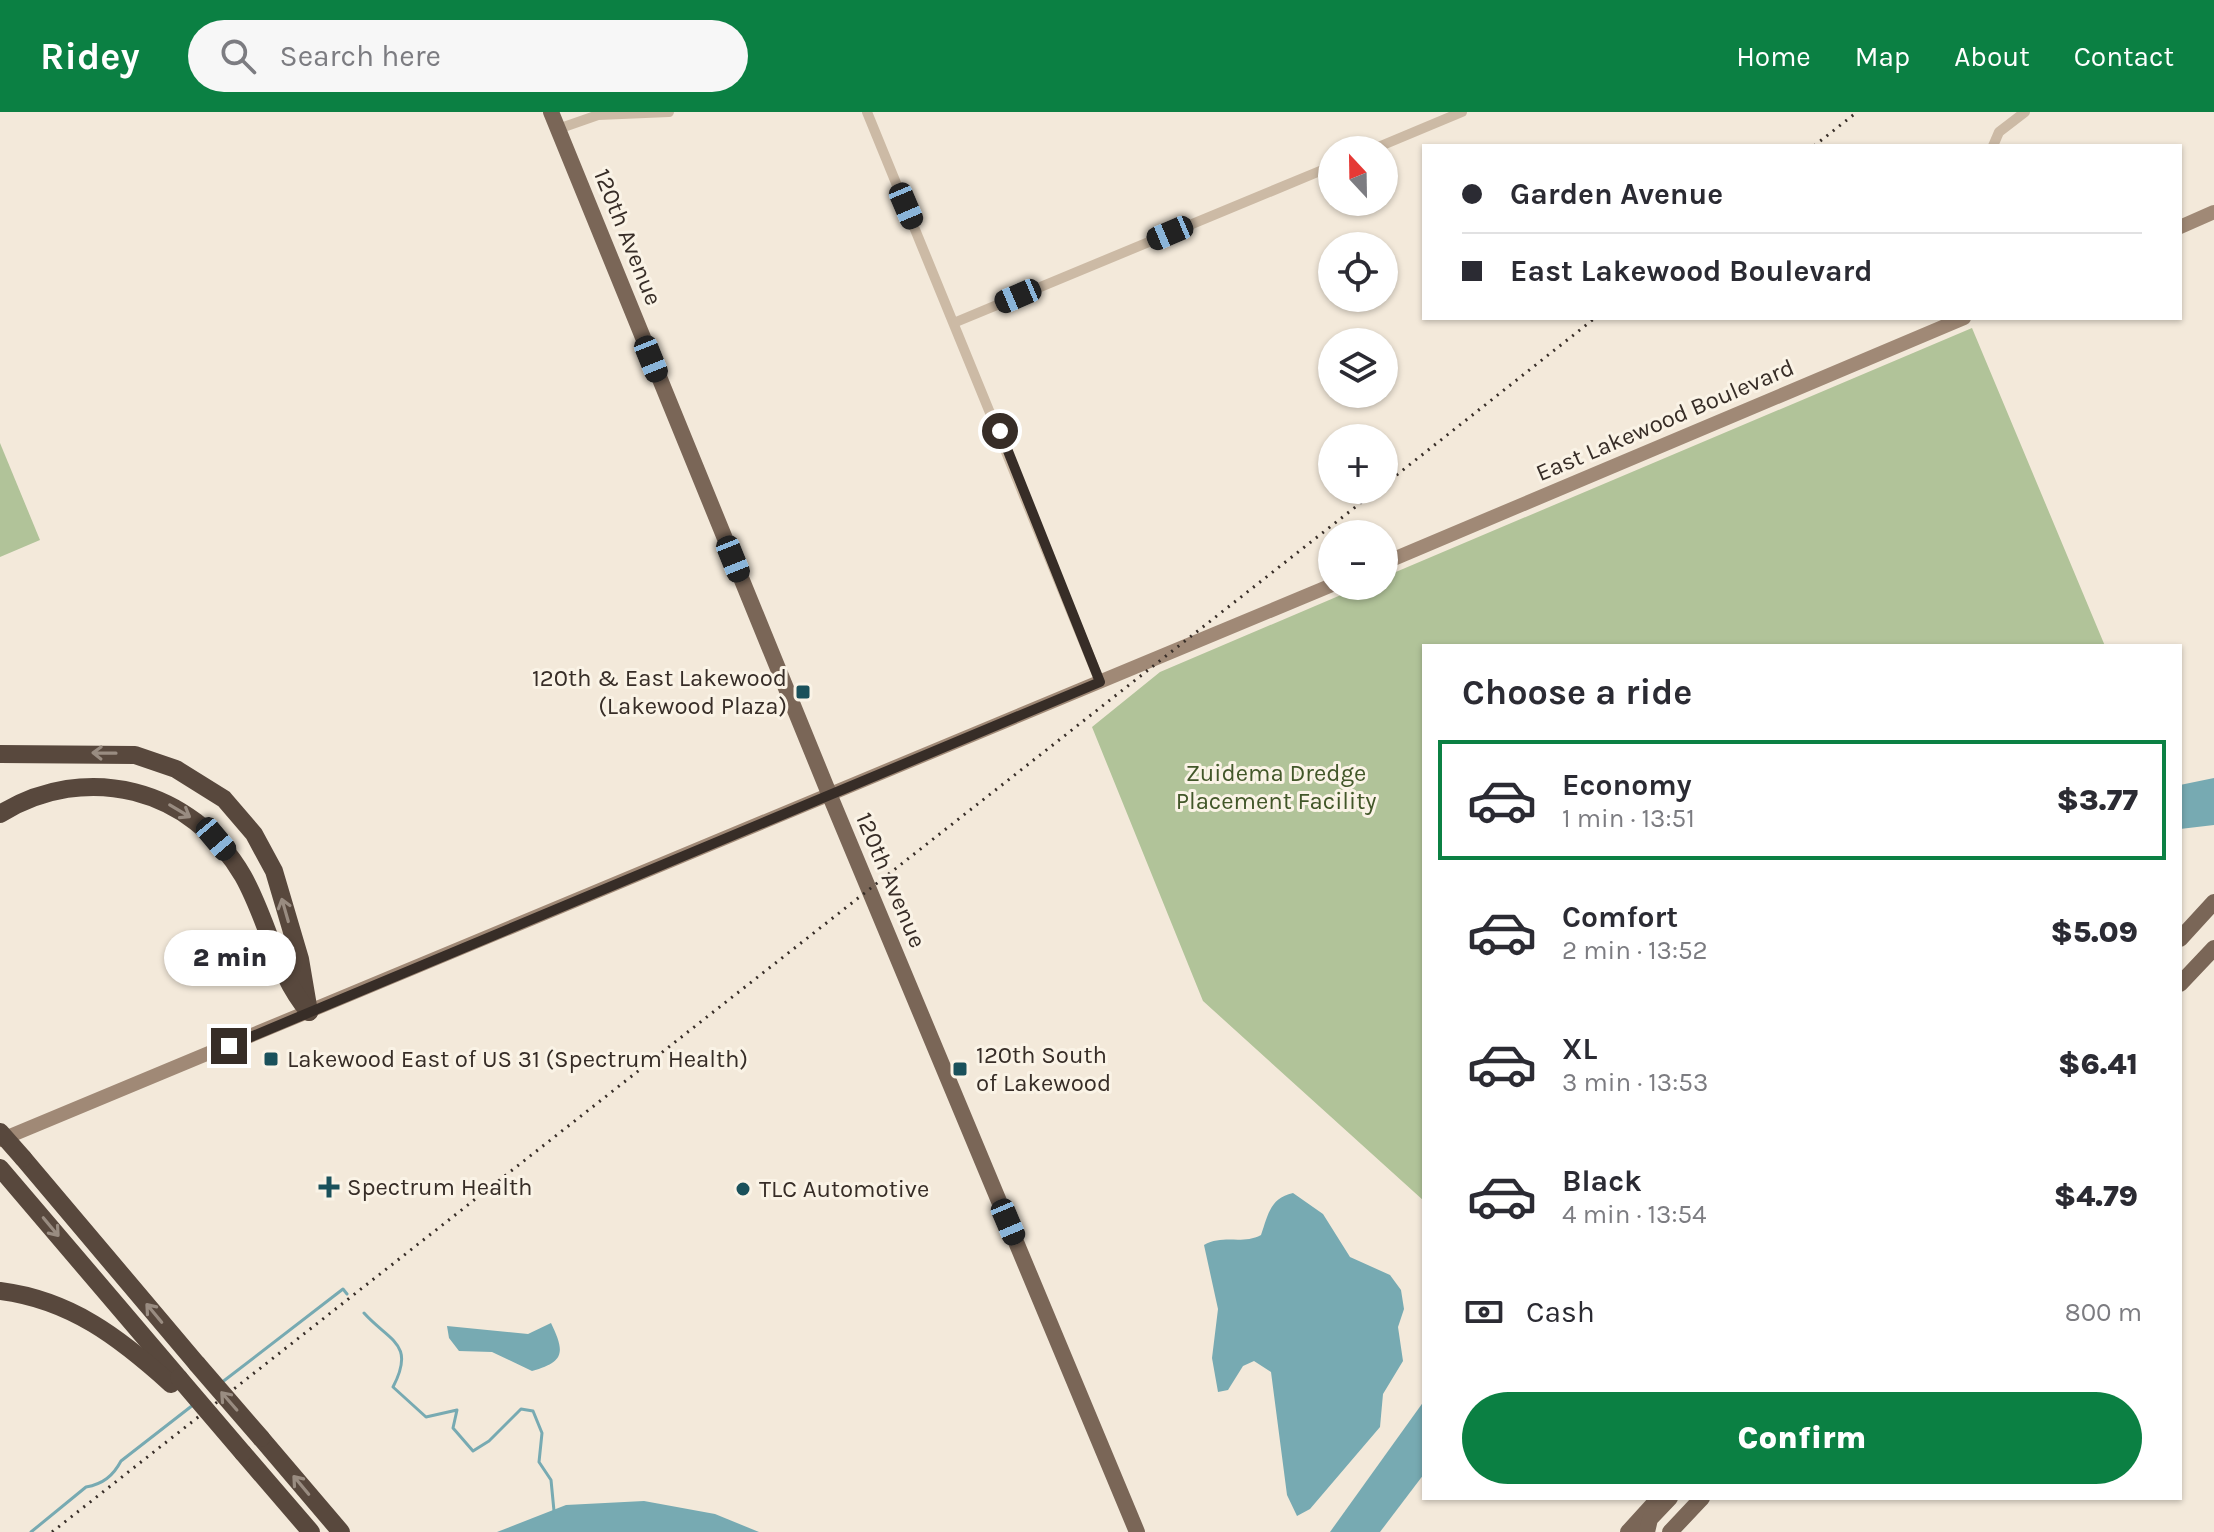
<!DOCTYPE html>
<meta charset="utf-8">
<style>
:root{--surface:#fff;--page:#f7f7f7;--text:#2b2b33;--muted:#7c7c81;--line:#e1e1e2;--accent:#0b8043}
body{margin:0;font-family:Karla,sans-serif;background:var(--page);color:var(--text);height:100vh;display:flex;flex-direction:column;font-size:30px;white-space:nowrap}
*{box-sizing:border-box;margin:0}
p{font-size:26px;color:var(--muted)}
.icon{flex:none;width:44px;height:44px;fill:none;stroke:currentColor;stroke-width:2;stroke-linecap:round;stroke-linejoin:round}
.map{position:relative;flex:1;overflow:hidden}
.drawer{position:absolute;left:1422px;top:532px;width:760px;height:856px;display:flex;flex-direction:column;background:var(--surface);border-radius:0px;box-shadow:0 2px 6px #0004}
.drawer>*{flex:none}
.guide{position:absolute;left:1422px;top:32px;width:760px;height:176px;border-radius:0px;box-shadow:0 2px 6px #0004;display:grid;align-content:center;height:176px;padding:0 40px;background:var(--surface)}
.needle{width:52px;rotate:338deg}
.controls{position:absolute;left:1318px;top:24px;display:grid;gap:16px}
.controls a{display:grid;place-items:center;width:80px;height:80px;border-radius:50%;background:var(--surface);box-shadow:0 2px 6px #0004;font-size:40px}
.end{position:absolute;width:36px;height:36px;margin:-18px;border:10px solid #372d27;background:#fff;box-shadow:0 0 0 4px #fff}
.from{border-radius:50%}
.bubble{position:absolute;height:56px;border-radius:28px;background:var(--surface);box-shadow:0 2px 6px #0004;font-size:26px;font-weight:800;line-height:56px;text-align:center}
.car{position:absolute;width:24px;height:48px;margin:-24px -12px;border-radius:10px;box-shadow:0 0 6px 2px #0007;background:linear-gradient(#222 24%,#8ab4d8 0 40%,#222 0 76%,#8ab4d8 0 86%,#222 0)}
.guide b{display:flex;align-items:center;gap:28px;height:76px;font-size:30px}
.guide b+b{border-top:2px solid var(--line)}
.guide i{width:20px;height:20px;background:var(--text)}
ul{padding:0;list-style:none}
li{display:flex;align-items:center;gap:24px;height:120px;margin:0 16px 12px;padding:0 24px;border:4px solid transparent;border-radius:0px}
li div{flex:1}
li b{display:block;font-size:30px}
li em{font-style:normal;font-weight:800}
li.selected{border-color:var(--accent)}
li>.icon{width:72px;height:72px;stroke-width:1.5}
h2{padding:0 40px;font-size:36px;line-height:96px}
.pay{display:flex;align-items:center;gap:20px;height:88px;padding:0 40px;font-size:30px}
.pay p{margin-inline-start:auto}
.primary-button{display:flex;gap:16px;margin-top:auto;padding:16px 40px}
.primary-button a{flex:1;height:92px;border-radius:48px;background:var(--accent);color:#fff;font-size:32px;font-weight:800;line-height:92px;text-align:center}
header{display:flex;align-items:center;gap:48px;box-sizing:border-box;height:112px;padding:0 40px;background:var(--accent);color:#fff}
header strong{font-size:38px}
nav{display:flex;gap:44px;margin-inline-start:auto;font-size:28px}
.search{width:560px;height:72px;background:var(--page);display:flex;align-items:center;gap:20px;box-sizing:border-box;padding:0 28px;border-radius:44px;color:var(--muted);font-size:30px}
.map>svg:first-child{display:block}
.green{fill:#b1c399}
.water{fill:#77aab2}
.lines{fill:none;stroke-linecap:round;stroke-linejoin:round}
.stream{stroke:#77aab2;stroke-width:3}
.street{stroke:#ccbaa5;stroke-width:10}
.secondary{stroke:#a08976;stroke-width:14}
.primary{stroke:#7a6657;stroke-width:16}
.highway{stroke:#58483d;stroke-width:18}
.rail{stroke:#372d27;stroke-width:3;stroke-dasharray:2 6;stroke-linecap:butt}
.highway-bridge{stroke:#58483d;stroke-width:18}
.oneway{stroke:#998c81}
.route{stroke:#372d27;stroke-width:10}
.poi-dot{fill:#1a515b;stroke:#faf3e6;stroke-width:3}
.labels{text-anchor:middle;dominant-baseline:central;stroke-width:6;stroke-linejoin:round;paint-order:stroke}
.street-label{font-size:24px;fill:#372d27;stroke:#faf3e6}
.poi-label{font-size:24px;fill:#372d27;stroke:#faf3e6;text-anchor:start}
.park-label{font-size:24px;fill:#425729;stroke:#faf3e6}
</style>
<header>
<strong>Ridey</strong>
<div class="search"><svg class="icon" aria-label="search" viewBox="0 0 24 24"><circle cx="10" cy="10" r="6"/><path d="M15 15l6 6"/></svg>Search here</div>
<nav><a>Home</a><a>Map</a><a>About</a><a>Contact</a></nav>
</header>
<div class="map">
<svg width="2214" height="1420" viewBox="0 0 2214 1420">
<rect width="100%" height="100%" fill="#f3e9da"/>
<g class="green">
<polygon points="1972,216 2105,534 1424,534 1424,1089 1203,889 1092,615 1160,560 1362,474 1384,474 1384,465"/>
<polygon points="0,331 40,428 0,445"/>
</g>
<g class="water">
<polygon points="2214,666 2214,713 2180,717 2180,673"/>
<path d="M1293 1081 1323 1102 1350 1145 1390 1163 1401 1178 1404 1197 1398 1215 1403 1249 1383 1282 1380 1315 1310 1397 1297 1404 1287 1383 1271 1260 1254 1249 1243 1254 1228 1278 1218 1280 1212 1246 1218 1197 1204 1133C1224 1122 1242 1133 1261 1123 1268 1103 1270 1086 1293 1081Z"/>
<path d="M551 1211C565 1240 565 1250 532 1259L492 1240 459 1239 449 1226 447 1214 528 1222Z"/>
<polygon points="1424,1289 1424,1362 1380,1420 1330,1420"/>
<polygon points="644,1389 715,1402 759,1420 497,1420 566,1393"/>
</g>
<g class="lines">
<g class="stream">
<path d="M364 1201C389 1229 416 1231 393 1275L426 1305 457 1298 453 1316 473 1339 489 1329 521 1297 533 1299 542 1321 539 1350 551 1368 554 1399"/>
<polyline points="221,1271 343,1177 347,1182"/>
<path d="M31 1420 86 1375C103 1372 113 1364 121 1349L193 1293"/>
</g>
<g class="street">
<polyline points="867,0 1100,570"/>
<polyline points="558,17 598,3 669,0"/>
<polyline points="1993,34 1999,20 2025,0"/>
<polyline points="1371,38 1462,0"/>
<polyline points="956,210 1332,54"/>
</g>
<g class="secondary">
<polyline points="2180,115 2214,100"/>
<polyline points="1384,451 1964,206"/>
<polyline points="0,1028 1332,473"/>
</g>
<g class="primary">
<polyline points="551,0 830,684 1137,1420"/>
<polyline points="2180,827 2214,790"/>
<polyline points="2180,872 2214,836"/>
<polyline points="1628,1420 1659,1386"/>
<polyline points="1647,1420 1650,1407 1670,1386"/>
<polyline points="1670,1420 1702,1386"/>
</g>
<g class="highway">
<polyline points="0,642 135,643 176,657 224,687 254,722 274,759 300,847 309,900"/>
<path d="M0 702C86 649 192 676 243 764 268 808 276 862 309 900"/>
<polyline points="23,1046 197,1252"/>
<polyline points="0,1056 179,1266"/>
<path d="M0 1179C71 1188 120 1226 171 1272"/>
<polyline points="261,1326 341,1420"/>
<polyline points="243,1341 311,1420"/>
</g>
<g class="rail">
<polyline points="1814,34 1857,0"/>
<polyline points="1384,373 1595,206"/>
<polyline points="52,1420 1377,378"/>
</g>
<g class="highway-bridge">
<polyline points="0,1020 23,1046"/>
<polyline points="197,1252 261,1326"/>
<polyline points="179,1266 243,1341"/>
</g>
</g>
<defs><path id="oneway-shaft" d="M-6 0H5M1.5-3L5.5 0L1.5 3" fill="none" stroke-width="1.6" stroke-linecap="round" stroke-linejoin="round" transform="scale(2)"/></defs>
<g class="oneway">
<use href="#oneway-shaft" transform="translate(104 641) rotate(-179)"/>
<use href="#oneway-shaft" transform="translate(180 699) rotate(31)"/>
<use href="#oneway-shaft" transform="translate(285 798) rotate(-106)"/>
<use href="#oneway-shaft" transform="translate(51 1115) rotate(50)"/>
<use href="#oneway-shaft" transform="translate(154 1201) rotate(-130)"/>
<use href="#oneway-shaft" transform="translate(229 1289) rotate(-131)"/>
<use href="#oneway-shaft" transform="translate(301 1373) rotate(-130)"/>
</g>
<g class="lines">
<polyline class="route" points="229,934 1100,570 1000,319"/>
</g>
<g class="poi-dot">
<rect x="795" y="572" width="16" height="16" rx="4"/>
<rect x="263" y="939" width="16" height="16" rx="4"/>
<rect x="952" y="949" width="16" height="16" rx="4"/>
<path d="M325 1063h8v8h8v8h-8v8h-8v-8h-8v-8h8z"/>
<circle cx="743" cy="1077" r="8"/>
</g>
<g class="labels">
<g class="street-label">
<text transform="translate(628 125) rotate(68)">120th Avenue</text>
<text transform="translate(1665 308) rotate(-23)">East Lakewood Boulevard</text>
<text transform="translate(891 768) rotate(67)">120th Avenue</text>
</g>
<g class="poi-label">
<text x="787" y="566" text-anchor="end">120th &amp; East Lakewood<tspan x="787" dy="28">(Lakewood Plaza)</tspan></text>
<text x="976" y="943">120th South<tspan x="976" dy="28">of Lakewood</tspan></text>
<text x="287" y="947">Lakewood East of US 31 (Spectrum Health)</text>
<text x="347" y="1075">Spectrum Health</text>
<text x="759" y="1077">TLC Automotive</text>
</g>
<g class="park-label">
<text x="1276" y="661">Zuidema Dredge<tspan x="1276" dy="28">Placement Facility</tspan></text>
</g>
</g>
</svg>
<div class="controls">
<a><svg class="needle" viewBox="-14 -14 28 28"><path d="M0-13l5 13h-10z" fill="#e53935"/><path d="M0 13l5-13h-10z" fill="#7c7c81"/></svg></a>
<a><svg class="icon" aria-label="locate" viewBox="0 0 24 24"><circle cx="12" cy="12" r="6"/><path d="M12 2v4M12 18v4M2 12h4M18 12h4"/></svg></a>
<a><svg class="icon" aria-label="layers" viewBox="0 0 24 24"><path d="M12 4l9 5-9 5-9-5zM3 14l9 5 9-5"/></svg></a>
<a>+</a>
<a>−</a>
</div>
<i class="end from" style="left:1000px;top:319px"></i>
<i class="end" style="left:229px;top:934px"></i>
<div class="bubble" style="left:164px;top:818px;width:132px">2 min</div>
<i class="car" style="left:906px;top:94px;rotate:157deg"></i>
<i class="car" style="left:1170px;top:121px;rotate:247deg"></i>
<i class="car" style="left:1018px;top:184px;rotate:247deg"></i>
<i class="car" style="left:651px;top:247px;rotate:158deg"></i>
<i class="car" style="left:733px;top:447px;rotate:158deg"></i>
<i class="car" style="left:216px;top:727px;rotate:140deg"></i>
<i class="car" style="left:1008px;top:1110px;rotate:157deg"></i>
<div class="guide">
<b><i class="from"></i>Garden Avenue</b>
<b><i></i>East Lakewood Boulevard</b>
</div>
<section class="drawer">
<h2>Choose a ride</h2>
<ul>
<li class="selected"><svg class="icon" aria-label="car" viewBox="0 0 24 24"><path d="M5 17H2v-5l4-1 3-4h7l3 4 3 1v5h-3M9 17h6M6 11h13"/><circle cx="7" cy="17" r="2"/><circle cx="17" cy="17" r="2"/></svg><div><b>Economy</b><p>1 min · 13:51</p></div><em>$3.77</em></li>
<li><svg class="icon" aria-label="car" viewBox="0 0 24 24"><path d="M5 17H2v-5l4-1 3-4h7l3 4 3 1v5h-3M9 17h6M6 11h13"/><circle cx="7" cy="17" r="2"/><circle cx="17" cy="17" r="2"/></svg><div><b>Comfort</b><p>2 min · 13:52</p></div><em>$5.09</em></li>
<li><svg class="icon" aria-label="car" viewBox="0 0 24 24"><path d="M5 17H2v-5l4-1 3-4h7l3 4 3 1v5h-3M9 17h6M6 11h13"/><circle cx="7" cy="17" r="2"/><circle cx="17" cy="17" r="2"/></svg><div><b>XL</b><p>3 min · 13:53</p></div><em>$6.41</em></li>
<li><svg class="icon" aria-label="car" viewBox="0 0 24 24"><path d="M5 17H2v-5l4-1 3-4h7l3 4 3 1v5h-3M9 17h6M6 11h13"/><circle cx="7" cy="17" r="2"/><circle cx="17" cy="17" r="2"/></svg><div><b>Black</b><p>4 min · 13:54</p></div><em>$4.79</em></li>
</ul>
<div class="pay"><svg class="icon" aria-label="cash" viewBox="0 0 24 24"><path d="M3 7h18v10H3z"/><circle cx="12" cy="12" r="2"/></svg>Cash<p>800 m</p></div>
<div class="primary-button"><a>Confirm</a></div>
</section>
</div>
